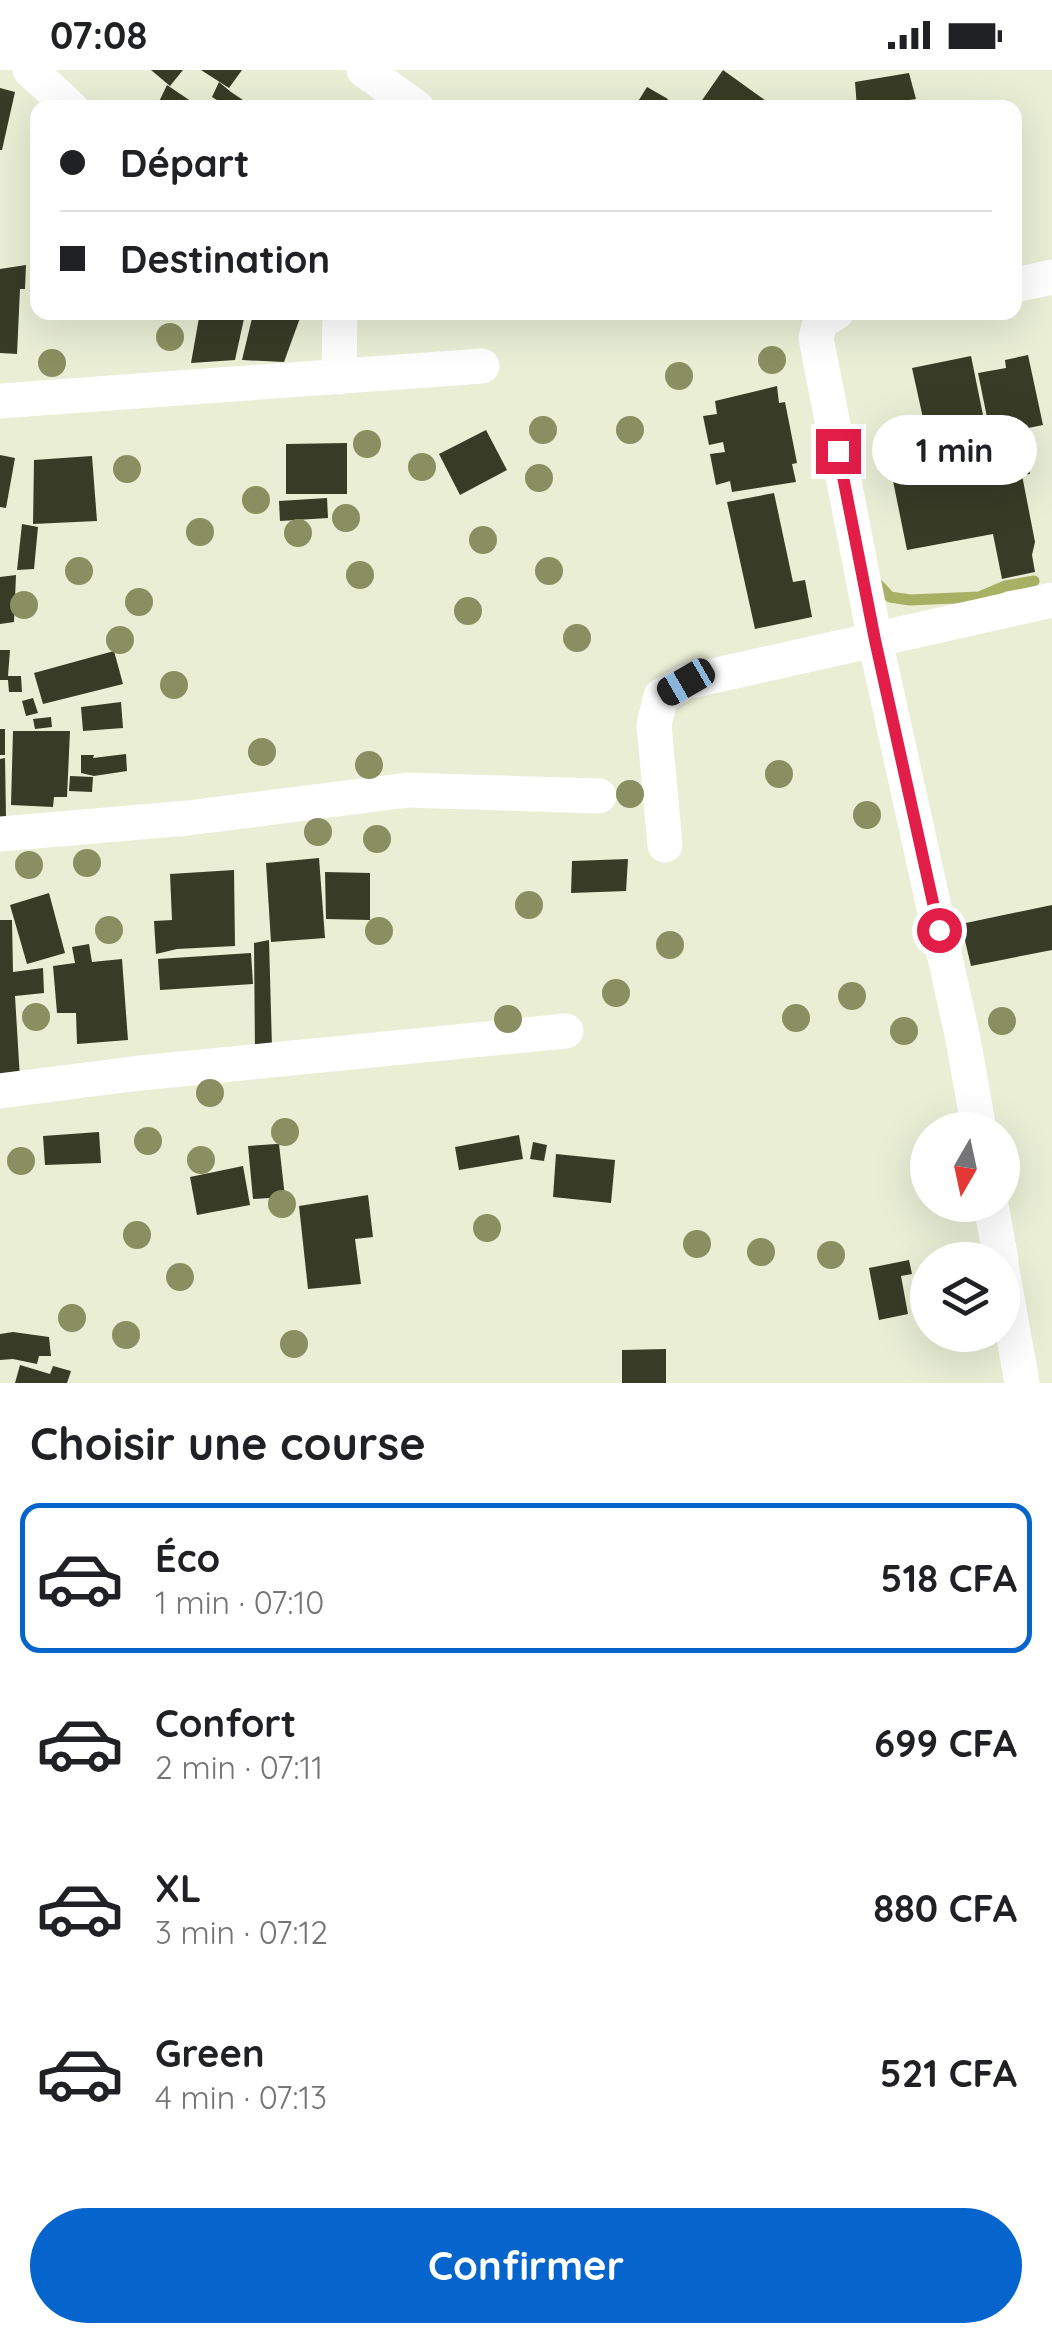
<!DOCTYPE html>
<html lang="fr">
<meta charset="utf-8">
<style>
:root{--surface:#fff;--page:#f6f6f6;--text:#202124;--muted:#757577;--line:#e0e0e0;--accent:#0565cd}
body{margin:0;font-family:Quicksand,sans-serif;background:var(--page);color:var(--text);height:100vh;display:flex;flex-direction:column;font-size:38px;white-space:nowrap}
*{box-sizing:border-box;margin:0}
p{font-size:32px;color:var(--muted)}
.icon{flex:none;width:55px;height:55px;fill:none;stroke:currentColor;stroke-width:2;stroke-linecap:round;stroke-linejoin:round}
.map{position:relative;height:1313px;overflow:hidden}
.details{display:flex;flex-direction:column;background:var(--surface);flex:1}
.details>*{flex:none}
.banner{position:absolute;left:30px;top:30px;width:992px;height:220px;border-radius:20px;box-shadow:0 10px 40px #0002;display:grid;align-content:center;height:220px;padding:0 30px;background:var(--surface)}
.needle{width:65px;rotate:189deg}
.tools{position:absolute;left:910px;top:1042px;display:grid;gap:20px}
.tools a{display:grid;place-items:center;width:110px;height:110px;border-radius:50%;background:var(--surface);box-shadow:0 10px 40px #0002;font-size:50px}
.end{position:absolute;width:45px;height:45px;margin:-22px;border:12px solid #e11d48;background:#fff;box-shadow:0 0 0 5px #fff}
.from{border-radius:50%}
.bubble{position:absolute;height:70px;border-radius:35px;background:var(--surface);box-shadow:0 10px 40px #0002;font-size:32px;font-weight:700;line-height:70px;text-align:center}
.car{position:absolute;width:30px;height:60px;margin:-30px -15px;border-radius:12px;box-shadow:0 0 8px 2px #0007;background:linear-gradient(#222 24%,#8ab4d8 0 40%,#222 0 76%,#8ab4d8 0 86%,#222 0)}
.banner b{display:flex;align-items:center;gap:35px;height:95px;font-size:38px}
.banner b+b{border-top:2px solid var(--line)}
.banner i{width:25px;height:25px;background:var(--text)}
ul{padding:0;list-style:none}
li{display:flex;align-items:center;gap:30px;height:150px;margin:0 20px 15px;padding:0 10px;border:5px solid transparent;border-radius:20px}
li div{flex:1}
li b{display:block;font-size:38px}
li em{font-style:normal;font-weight:700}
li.on{border-color:var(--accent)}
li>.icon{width:90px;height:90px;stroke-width:1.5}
h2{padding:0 30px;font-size:45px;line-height:120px}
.primary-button{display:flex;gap:20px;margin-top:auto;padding:20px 30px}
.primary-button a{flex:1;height:115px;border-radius:60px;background:var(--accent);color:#fff;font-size:40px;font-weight:700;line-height:115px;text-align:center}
.status{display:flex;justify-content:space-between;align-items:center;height:70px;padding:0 50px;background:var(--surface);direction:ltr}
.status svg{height:28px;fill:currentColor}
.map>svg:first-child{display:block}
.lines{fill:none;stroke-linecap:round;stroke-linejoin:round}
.stream{stroke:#a7b163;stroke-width:11}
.building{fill:#383b26}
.minor{stroke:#fff;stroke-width:35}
.tree{fill:#8a8f61}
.route{stroke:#e11d48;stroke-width:12}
</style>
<div class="status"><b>07:08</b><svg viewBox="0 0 49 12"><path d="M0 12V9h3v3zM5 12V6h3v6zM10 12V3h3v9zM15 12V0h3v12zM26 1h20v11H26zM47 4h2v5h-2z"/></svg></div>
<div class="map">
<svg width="1052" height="1313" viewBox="0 0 1052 1313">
<rect width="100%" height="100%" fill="#e9eed5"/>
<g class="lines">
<polyline class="stream" points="873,509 890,527 910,530 979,527 1005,516 1034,511"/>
</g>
<g class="building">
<polygon points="151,0 183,0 170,16"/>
<polygon points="201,0 242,0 229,18"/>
<polygon points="723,0 776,38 698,36"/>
<polygon points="909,3 916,29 857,38 855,12"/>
<polygon points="219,12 231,22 255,38 223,38 225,35 212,27"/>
<polygon points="167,15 201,38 156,38"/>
<polygon points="647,17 668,29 663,38 634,38"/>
<polygon points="0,18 15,22 2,80 0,80"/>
<polygon points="26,195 25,219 20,219 17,284 0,283 0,199"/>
<polygon points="200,242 245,244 235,290 191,293"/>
<polygon points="259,242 292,242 300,248 284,292 242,290 253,244 257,247"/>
<polygon points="457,242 504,242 504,249 457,247"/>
<polygon points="1028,285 1043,355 990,366 991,377 1023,371 1030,404 1022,405 1035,472 1032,485 1035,502 1002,509 993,464 907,480 891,401 975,385 974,380 932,388 928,370 989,357 978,303 1006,298 1005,290"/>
<polygon points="971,286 984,350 926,362 912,298"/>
<polygon points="777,316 779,333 785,332 797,393 792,394 796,412 732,422 730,411 716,415 710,384 725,382 723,372 709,375 703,346 717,344 715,331"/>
<polygon points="486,360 507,400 460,425 439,384"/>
<polygon points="347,373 347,424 286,424 286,374"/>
<polygon points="0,385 15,388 6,438 0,437"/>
<polygon points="92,386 97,451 33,454 34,390"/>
<polygon points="774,423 793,512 805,510 812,547 755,559 727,432"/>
<polygon points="327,428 328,448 280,451 279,431"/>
<polygon points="22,454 38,457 34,499 17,500"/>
<polygon points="16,505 14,552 0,554 0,507"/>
<polygon points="0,580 10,580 8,606 21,606 22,622 9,622 8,610 0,610"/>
<polygon points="114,581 123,614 43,634 34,603"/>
<polygon points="33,628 38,643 26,646 22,631"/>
<polygon points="121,632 123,658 83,661 81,637"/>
<polygon points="51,647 52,657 35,659 33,649"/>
<rect x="0" y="659" width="5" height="26"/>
<polygon points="13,661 70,661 67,727 54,727 53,737 11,735"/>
<polygon points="126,684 127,701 94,706 81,703 81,685 94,685 93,688"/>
<polygon points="5,688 6,747 0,747 0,689"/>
<polygon points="70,706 93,707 92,722 69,721"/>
<polygon points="319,788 325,868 271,872 266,793"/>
<polygon points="628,789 626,821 571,823 572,791"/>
<polygon points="234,800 235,876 177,879 156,884 154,851 172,850 170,804"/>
<polygon points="325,802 370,803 370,850 326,849"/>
<polygon points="49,823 65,883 27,894 10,835"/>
<polygon points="1052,835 1052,880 971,896 961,854"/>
<polygon points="0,850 12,850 13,902 43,898 44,923 15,926 20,1009 0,1010"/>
<polygon points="269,870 272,978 255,981 254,873"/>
<polygon points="89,874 92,892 122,889 128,970 77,974 76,943 57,943 53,896 75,893 72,877"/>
<polygon points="251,883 253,914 160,920 158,889"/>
<polygon points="99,1062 101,1093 45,1095 43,1066"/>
<polygon points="519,1065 523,1089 459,1100 455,1077"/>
<polygon points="533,1072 547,1075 544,1091 530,1089"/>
<polygon points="276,1074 279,1074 285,1127 253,1129 248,1076"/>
<polygon points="556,1084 615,1090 611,1133 553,1127"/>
<polygon points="243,1096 250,1135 197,1145 190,1107"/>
<polygon points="368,1125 373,1167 355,1169 361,1214 308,1219 299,1136"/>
<polygon points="909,1190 912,1204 901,1206 908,1244 879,1250 869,1198"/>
<polygon points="13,1262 49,1267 51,1286 39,1286 37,1294 13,1289 0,1290 0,1264"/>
<polygon points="666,1279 666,1313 622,1313 622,1280"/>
<polygon points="20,1295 50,1304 53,1296 71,1301 67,1313 15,1313"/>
</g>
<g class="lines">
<g class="minor">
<polyline points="30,0 71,38"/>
<polyline points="364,0 417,38"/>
<polyline points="1015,215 1052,207"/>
<polyline points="837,242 820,252 816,268 875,570 963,969 979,1060"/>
<polyline points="339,307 340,242"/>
<polyline points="0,331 482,296"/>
<polyline points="0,764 188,748 408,720 599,726"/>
<polyline points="665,775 654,655 661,626 686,612 1052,530"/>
<polyline points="0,1021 140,1003 566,961"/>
<polyline points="991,1135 1001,1190"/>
<polyline points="1002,1200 1022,1313"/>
</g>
</g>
<g class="tree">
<circle cx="170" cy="267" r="14"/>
<circle cx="772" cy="290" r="14"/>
<circle cx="52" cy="293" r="14"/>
<circle cx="679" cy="306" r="14"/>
<circle cx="543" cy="360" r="14"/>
<circle cx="630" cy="360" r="14"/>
<circle cx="367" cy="374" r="14"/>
<circle cx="422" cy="397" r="14"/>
<circle cx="127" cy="399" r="14"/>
<circle cx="539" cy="408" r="14"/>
<circle cx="256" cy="430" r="14"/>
<circle cx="346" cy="448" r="14"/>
<circle cx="200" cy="462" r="14"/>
<circle cx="298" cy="463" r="14"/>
<circle cx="483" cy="470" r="14"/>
<circle cx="79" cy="501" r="14"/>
<circle cx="549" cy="501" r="14"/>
<circle cx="360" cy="505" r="14"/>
<circle cx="139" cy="532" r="14"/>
<circle cx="24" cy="535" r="14"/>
<circle cx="468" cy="541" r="14"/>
<circle cx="577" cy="568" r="14"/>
<circle cx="120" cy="570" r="14"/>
<circle cx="174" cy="615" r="14"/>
<circle cx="262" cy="682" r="14"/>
<circle cx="369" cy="695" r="14"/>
<circle cx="779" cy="704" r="14"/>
<circle cx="630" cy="724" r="14"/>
<circle cx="867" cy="745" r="14"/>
<circle cx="318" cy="762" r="14"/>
<circle cx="377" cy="769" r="14"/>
<circle cx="87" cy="793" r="14"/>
<circle cx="29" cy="795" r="14"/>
<circle cx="529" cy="835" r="14"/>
<circle cx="109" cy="860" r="14"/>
<circle cx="379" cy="861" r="14"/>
<circle cx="670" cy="875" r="14"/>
<circle cx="616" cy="923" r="14"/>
<circle cx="852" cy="926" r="14"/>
<circle cx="36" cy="947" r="14"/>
<circle cx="796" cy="948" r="14"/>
<circle cx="508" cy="949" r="14"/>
<circle cx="1002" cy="951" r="14"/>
<circle cx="904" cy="961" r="14"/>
<circle cx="210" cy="1023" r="14"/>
<circle cx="285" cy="1062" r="14"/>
<circle cx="148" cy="1071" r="14"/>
<circle cx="201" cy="1090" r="14"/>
<circle cx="21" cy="1091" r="14"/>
<circle cx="282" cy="1134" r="14"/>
<circle cx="487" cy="1158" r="14"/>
<circle cx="137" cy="1165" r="14"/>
<circle cx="697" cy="1174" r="14"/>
<circle cx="761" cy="1182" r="14"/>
<circle cx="831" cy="1185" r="14"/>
<circle cx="180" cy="1207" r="14"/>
<circle cx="72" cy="1248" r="14"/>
<circle cx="126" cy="1265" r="14"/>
<circle cx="294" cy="1274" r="14"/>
</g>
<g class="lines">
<polyline class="route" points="838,381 875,570 939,860"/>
</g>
</svg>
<div class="tools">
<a><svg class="needle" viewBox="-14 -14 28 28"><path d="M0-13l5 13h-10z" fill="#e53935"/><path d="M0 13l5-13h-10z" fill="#757577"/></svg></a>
<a><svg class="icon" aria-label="layers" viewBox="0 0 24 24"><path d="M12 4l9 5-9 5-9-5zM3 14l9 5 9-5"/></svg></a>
</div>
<i class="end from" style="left:939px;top:860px"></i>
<i class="end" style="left:838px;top:381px"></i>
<div class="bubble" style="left:872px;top:345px;width:165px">1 min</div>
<i class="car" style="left:686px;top:612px;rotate:240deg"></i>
<div class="banner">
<b><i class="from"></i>Départ</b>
<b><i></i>Destination</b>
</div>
</div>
<section class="details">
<h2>Choisir une course</h2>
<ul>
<li class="on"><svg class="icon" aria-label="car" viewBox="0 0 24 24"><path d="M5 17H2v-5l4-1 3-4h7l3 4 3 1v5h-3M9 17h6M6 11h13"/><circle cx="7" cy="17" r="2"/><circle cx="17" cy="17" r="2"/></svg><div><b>Éco</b><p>1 min · 07:10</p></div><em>518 CFA</em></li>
<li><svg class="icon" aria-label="car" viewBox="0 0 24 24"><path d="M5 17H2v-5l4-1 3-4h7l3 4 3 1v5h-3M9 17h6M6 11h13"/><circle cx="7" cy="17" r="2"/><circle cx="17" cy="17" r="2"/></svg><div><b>Confort</b><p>2 min · 07:11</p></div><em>699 CFA</em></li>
<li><svg class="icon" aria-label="car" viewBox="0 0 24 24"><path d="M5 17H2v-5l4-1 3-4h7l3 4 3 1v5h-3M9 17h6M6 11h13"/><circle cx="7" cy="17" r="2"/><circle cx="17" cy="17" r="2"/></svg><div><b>XL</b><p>3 min · 07:12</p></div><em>880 CFA</em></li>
<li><svg class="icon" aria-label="car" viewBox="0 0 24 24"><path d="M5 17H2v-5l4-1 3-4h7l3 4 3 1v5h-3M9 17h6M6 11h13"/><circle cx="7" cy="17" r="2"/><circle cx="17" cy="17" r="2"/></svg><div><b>Green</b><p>4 min · 07:13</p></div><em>521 CFA</em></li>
</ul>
<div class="primary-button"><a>Confirmer</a></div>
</section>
